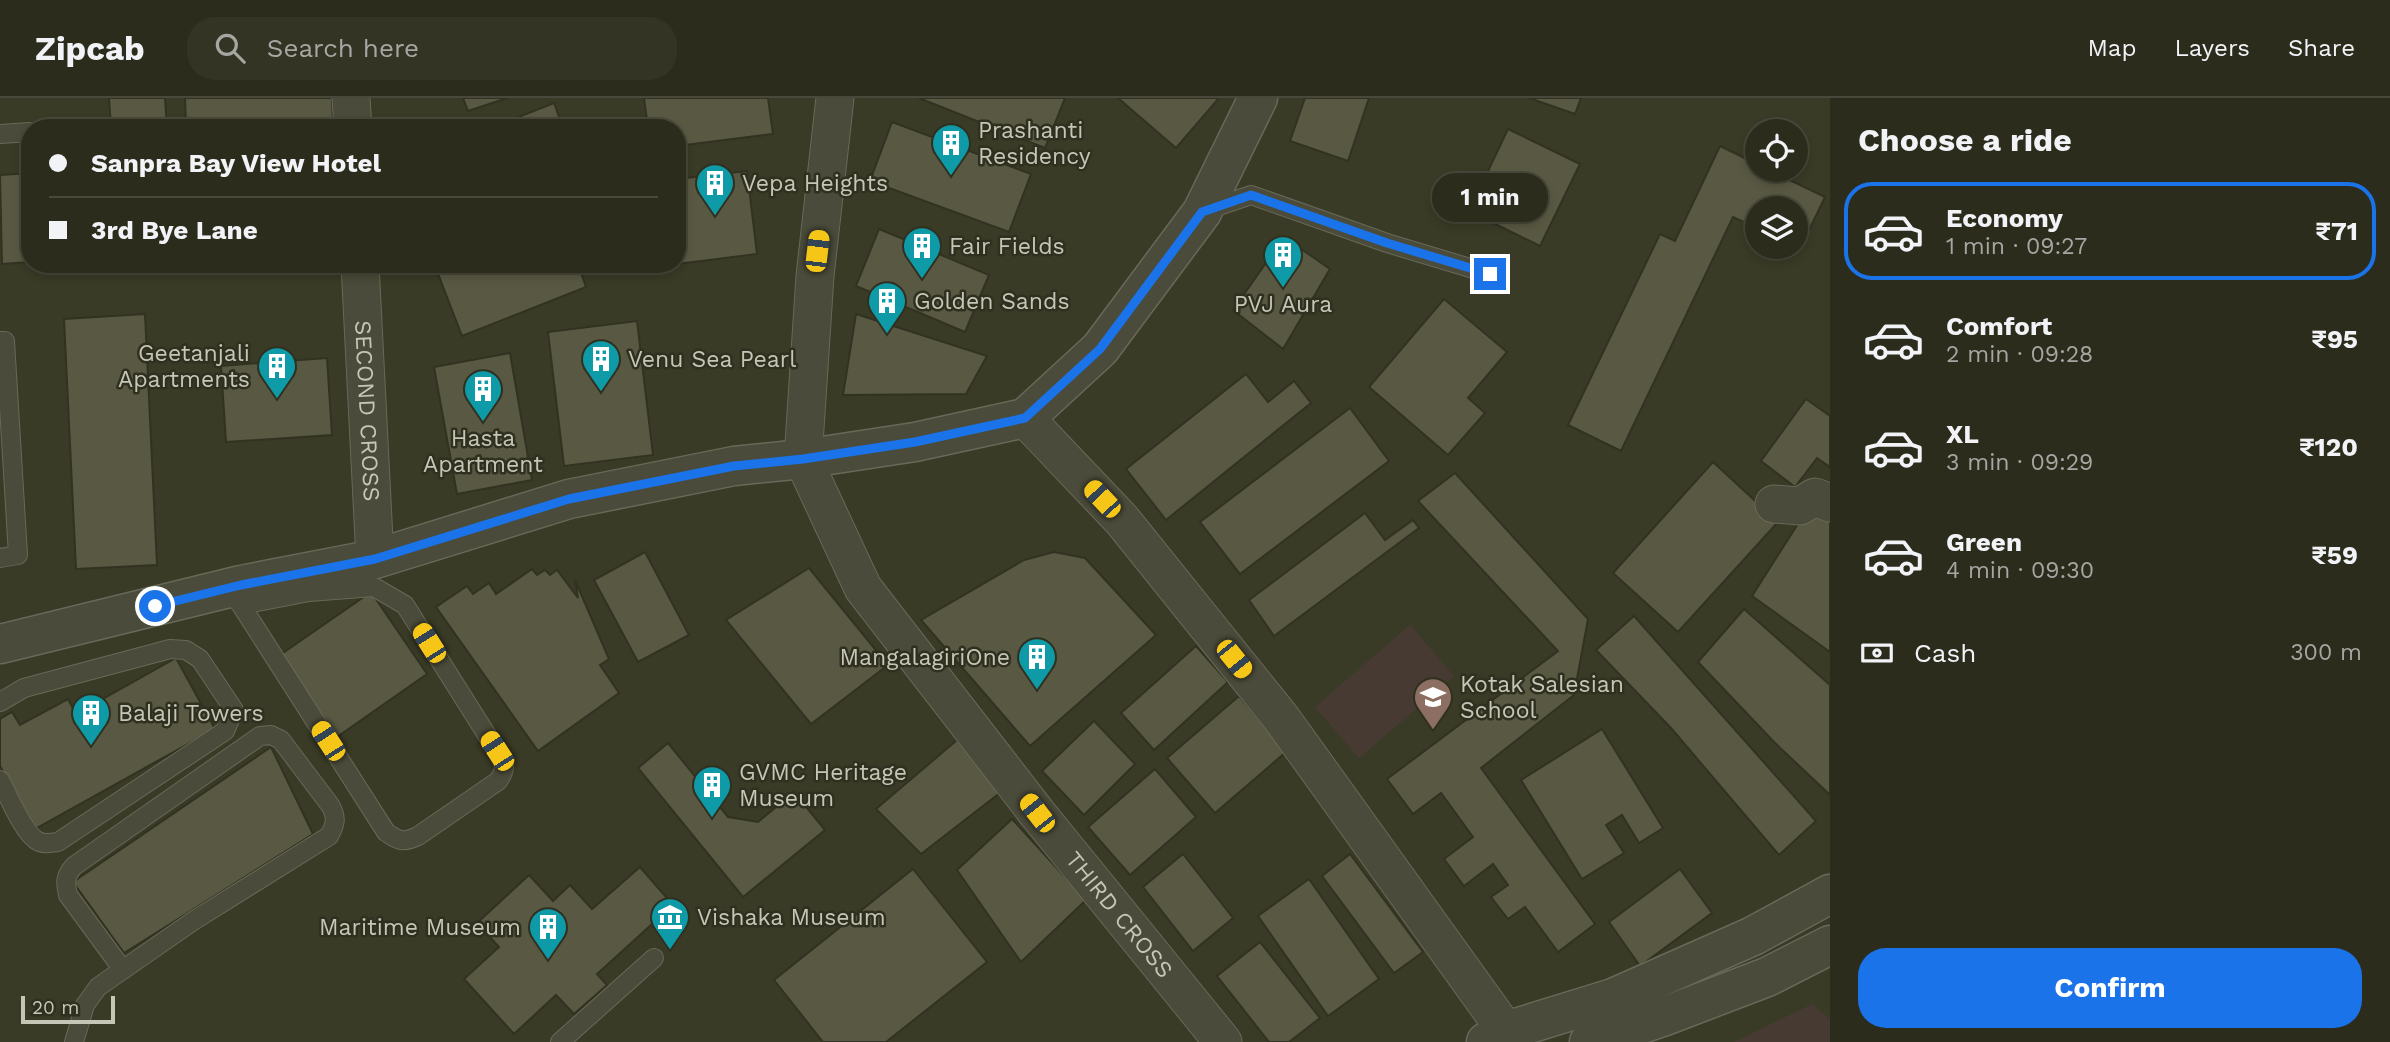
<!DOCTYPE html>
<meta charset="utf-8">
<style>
:root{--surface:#2c2c1c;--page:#343425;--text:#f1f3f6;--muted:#a6a7a3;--line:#48483b;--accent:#1a73e8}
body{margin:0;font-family:"Work Sans",sans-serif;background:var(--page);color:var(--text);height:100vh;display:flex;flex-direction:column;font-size:26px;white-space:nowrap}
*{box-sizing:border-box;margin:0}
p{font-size:23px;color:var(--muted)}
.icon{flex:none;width:38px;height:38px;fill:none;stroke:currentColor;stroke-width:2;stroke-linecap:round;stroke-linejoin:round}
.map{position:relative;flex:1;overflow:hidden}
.side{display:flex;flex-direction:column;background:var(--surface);width:560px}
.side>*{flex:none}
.hud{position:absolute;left:21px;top:21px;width:665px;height:154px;border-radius:28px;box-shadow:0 4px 10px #0003,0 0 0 2px var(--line);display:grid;align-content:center;height:154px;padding:0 28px;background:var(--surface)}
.buttons{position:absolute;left:1745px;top:21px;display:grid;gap:14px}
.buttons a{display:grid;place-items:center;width:63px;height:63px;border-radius:50%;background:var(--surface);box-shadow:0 4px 10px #0003,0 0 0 2px var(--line);font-size:35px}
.scale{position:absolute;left:21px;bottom:18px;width:94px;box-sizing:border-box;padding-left:7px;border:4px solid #c5c6b5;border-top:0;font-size:19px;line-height:24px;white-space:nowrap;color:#c5c6b5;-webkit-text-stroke:5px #2f301f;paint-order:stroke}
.end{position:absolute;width:32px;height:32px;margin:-16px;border:9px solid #1a73e8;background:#fff;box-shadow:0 0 0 4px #fff}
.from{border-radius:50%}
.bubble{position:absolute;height:49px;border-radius:24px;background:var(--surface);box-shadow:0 4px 10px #0003,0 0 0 2px var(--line);font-size:23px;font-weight:700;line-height:49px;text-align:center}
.car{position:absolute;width:21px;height:42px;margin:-21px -10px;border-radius:9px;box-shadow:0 0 5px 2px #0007;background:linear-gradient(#f5c518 24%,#345 0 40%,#f5c518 0 76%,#345 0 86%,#f5c518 0)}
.hud b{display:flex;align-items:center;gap:24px;height:66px;font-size:26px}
.hud b+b{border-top:2px solid var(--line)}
.hud i{width:18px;height:18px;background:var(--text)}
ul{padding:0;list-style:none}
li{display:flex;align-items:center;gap:21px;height:98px;margin:0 14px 10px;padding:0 14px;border:4px solid transparent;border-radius:28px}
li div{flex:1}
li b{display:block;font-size:26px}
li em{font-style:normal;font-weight:700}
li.on{border-color:var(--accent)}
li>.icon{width:63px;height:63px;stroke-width:1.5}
h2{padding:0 28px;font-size:32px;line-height:84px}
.pay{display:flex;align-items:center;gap:18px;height:77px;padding:0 28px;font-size:26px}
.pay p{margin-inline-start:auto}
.cta{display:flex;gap:14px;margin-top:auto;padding:14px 28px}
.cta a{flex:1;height:80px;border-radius:28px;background:var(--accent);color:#fff;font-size:28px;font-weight:700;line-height:80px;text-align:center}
header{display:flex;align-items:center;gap:42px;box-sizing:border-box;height:98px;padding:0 35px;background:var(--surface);border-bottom:2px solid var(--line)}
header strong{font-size:33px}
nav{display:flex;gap:38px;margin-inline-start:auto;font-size:24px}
.search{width:490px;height:63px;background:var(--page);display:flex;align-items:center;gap:18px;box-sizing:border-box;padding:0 24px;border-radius:28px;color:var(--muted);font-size:26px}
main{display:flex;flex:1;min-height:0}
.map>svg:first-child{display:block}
.green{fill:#473a32}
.building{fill:#595943;stroke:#313221;stroke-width:2}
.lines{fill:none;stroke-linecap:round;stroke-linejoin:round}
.service-casing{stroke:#686958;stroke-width:20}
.minor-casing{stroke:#686958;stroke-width:39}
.tertiary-casing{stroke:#686958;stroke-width:41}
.service{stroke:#4a4b3a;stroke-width:18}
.minor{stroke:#4a4b3a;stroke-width:37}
.tertiary{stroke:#4a4b3a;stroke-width:38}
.route{stroke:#1a73e8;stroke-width:9}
.labels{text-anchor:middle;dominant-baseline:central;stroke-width:5;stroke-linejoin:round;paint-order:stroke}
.poi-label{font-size:23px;fill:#c5c6b5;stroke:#2f301f;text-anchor:start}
.street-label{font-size:23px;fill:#c5c6b5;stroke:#2f301f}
</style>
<header>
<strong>Zipcab</strong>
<div class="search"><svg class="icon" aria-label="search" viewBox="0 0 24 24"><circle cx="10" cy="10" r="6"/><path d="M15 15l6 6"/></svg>Search here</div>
<nav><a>Map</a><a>Layers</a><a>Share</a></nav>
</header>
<main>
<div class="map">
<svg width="1830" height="944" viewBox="0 0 1830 944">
<rect width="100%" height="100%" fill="#3a3b26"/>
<g class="green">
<polygon points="1410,527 1454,578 1359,660 1315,609"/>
<polygon points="1812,906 1830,921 1830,944 1734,944"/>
</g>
<g class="building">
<polygon points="109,0 165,0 167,30 111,30"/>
<polygon points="185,0 332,0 333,25 186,27"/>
<polygon points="463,0 507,0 468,13"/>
<polygon points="644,0 768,0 773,36 677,48 677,30 648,30"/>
<polygon points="919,0 1065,0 1045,50"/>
<polygon points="1118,0 1219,0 1176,50"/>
<polygon points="1305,0 1369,0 1348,63 1290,43"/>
<polygon points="1529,0 1581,0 1575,16"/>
<polygon points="554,5 563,30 491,30"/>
<polygon points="892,24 1031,76 1009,134 870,83"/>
<polygon points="1508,31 1580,66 1540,148 1469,113"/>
<polygon points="1720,48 1757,66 1757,72 1769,72 1825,99 1800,151 1795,149 1796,110 1757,110 1757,130 1733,119 1621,353 1568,327 1660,136 1675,143"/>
<polygon points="747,73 757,156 677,166 677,81"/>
<polygon points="30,75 30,164 2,166 0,77"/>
<polygon points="879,131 989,177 965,234 856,188"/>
<polygon points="1284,139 1330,171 1283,251 1233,212"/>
<polygon points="454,166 578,166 586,189 462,238 437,173"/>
<polygon points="1444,201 1507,254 1468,300 1485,315 1448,357 1369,289"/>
<polygon points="145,216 157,467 76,471 64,221"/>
<polygon points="856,216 987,258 966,296 843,297"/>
<polygon points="637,223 653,357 564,368 548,234"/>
<polygon points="510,255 532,382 457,396 434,269"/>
<polygon points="327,260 332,337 226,344 221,268"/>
<polygon points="1246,276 1268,304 1294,283 1311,305 1166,422 1126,371"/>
<polygon points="1806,301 1830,318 1830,369 1817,360 1795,389 1761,363"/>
<polygon points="1350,310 1389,363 1240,476 1200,424"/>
<polygon points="1713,364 1778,424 1678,534 1613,475"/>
<polygon points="1455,375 1588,521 1574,597 1481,670 1595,826 1558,854 1525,809 1508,821 1491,799 1508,787 1493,766 1464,788 1444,761 1473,739 1441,695 1413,716 1387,681 1558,553 1418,403"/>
<polygon points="1815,399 1830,421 1830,554 1752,498"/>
<polygon points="1365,415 1385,442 1413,422 1419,430 1274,538 1249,502"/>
<polygon points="645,454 689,537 638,564 594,482"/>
<polygon points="1054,454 1085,460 1156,537 1030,648 921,522 1024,462"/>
<polygon points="809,470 888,567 811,626 726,522"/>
<polygon points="532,471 537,477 545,472 550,477 557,472 578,500 575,482 609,561 600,567 619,595 538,653 436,509 467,488 473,496 489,485 496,496"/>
<polygon points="371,494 427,576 337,639 280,557"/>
<polygon points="1744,511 1830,587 1830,697 1775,645 1698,564"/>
<polygon points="1634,518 1816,723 1779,757 1671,630 1596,552"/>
<polygon points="1196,548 1228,584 1154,652 1121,615"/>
<polygon points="176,560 215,631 35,731 0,668 0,621 12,614 20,627 68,601 76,616"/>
<polygon points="1239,598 1286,654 1215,715 1167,660"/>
<polygon points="1094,623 1135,666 1084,717 1042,673"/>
<polygon points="1602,631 1663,730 1639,745 1622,717 1606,727 1624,755 1582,781 1521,682"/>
<polygon points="957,642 1001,694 921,756 876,711"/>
<polygon points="668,645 728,719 758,724 794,694 825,732 743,799 638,670"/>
<polygon points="271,649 313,736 124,855 73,784"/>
<polygon points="1155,671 1196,719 1130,777 1088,729"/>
<polygon points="1012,721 1086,802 1021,864 957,772"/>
<polygon points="1183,756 1233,820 1193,853 1143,789"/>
<polygon points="1350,756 1423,854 1394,875 1322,778"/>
<polygon points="640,769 673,807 597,876 607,887 574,916 556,897 514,936 464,881 499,849 477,825 529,777 553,803 570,787 592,811"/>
<polygon points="913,771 987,864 886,944 823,944 774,882"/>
<polygon points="1680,771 1712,815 1640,868 1609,824"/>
<polygon points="1309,781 1379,881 1328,918 1258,818"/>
<polygon points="1260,844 1320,920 1289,944 1269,944 1217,878"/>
</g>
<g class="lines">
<defs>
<g id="service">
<polyline points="0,36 30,34"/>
<polyline points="1207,112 1251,97 1387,145 1490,176"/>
<polyline points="0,243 5,243 18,457 0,460"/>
<path d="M227 491 241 507 386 734C398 743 404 745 418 738L498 683C507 671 505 665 497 653L405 507 374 489 309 494 241 507"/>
<path d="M0 604 24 590 170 551 186 552 200 561 234 612 225 633 58 744C50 745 43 747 36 742 22 732 8 697 0 682"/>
<path d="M74 944 85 907 98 889 193 823 329 738C336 726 337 719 330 707L281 642 271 637 260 638 74 768C65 778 65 784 68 797L123 872"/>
<polyline points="560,944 654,860"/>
</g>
<g id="minor">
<polyline points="351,0 353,30"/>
<path id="s1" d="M835 0 815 178 803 361 863 490 1037 715 1223 944"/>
<path id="s2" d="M360 166 375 461"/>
<polyline points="1025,320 1122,422 1282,621 1506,933"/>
<polyline points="1774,406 1800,408 1815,399 1830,405"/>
</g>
<g id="tertiary">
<polyline points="0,546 241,487 375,461 569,401 734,368 803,361 915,344 1025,320 1100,251 1202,114 1258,0"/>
<polyline points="1486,944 1506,933 1613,900 1753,838 1830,796"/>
<polyline points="1589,944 1665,918 1767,879 1830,847"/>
</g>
</defs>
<use href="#service" class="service-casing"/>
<use href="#minor" class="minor-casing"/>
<use href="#tertiary" class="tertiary-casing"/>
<use href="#service" class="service"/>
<use href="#minor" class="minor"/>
<use href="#tertiary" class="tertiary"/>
</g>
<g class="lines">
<polyline class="route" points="155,508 241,487 375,461 569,401 734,368 803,361 915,344 1025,320 1100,251 1202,114 1251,97 1387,145 1490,176"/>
</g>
<defs>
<symbol id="building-pin" viewBox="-11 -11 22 30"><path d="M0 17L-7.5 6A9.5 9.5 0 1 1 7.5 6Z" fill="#0f9aa8" stroke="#2f301f"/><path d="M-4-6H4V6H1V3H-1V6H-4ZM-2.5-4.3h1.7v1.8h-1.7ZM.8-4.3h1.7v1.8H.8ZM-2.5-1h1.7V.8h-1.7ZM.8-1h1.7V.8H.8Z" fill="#fff"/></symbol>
<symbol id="school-pin" viewBox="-11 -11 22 30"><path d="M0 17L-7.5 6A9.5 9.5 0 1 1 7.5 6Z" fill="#8d6e63" stroke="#2f301f"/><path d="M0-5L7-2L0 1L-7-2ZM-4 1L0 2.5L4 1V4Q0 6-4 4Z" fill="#fff"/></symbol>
<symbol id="museum-pin" viewBox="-11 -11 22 30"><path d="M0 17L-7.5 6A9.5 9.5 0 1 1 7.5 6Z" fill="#0f9aa8" stroke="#2f301f"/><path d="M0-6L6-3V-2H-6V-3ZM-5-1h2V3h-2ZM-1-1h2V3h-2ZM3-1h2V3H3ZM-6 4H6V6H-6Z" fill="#fff"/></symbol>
</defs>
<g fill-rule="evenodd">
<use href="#building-pin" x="929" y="23" width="44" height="60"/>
<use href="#building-pin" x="693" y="63" width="44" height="60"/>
<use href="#building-pin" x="900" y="126" width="44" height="60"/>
<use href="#building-pin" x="1261" y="135" width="44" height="60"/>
<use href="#building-pin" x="865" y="181" width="44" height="60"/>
<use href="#building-pin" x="579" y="239" width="44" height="60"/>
<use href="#building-pin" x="255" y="246" width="44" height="60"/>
<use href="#building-pin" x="461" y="269" width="44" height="60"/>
<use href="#building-pin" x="1015" y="537" width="44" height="60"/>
<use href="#school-pin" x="1411" y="577" width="44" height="60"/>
<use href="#building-pin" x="69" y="593" width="44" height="60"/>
<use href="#building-pin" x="690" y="665" width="44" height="60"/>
<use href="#museum-pin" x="648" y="797" width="44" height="60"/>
<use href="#building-pin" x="526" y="807" width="44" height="60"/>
</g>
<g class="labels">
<g class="poi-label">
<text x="978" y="32">Prashanti<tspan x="978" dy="26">Residency</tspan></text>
<text x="742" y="85">Vepa Heights</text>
<text x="949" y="148">Fair Fields</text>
<text x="914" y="203">Golden Sands</text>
<text x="1283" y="206" text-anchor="middle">PVJ Aura</text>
<text x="250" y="255" text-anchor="end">Geetanjali<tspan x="250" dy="26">Apartments</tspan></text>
<text x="628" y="261">Venu Sea Pearl</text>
<text x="483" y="340" text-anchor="middle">Hasta<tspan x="483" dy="26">Apartment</tspan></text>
<text x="1010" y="559" text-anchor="end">MangalagiriOne</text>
<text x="1460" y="586">Kotak Salesian<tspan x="1460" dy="26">School</tspan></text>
<text x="118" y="615">Balaji Towers</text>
<text x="739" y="674">GVMC Heritage<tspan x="739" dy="26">Museum</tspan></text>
<text x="697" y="819">Vishaka Museum</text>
<text x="521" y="829" text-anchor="end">Maritime Museum</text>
</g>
<g class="street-label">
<text stroke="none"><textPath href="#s2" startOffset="147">SECOND CROSS</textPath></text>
<text stroke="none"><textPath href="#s1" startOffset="920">THIRD CROSS</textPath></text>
</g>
</g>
</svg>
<div class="buttons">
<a><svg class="icon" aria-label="locate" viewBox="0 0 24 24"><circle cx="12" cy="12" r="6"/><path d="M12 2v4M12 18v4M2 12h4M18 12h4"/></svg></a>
<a><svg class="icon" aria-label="layers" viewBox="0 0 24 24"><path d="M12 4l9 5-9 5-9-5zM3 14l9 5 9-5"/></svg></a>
</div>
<div class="scale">20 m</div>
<i class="end from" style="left:155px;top:508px"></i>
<i class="end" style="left:1490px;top:176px"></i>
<div class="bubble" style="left:1432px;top:75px;width:116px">1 min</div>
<i class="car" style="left:817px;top:153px;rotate:7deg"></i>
<i class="car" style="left:1102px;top:401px;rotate:317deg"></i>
<i class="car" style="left:429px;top:545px;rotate:328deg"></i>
<i class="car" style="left:1234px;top:561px;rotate:141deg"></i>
<i class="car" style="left:328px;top:643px;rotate:327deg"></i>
<i class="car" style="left:497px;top:653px;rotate:327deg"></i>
<i class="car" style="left:1037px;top:715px;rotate:322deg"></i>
<div class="hud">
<b><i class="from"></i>Sanpra Bay View Hotel</b>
<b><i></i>3rd Bye Lane</b>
</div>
</div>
<section class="side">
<h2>Choose a ride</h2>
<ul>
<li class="on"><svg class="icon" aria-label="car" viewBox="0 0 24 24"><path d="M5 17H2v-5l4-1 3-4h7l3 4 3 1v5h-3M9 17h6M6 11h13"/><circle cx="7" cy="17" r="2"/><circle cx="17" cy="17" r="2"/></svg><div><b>Economy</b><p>1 min · 09:27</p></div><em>₹71</em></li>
<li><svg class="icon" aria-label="car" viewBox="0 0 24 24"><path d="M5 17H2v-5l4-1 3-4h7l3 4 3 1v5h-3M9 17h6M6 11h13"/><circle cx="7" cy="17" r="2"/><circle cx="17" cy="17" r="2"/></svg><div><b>Comfort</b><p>2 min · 09:28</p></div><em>₹95</em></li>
<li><svg class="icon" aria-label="car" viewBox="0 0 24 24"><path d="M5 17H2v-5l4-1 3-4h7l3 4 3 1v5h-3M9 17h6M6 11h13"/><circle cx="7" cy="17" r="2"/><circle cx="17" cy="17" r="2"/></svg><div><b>XL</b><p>3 min · 09:29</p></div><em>₹120</em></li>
<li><svg class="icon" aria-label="car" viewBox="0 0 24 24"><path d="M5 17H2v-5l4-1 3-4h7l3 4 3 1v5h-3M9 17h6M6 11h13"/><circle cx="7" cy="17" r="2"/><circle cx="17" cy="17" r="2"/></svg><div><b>Green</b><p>4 min · 09:30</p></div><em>₹59</em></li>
</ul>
<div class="pay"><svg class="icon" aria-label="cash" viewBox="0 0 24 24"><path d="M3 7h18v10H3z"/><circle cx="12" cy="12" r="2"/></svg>Cash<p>300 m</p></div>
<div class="cta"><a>Confirm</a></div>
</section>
</main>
